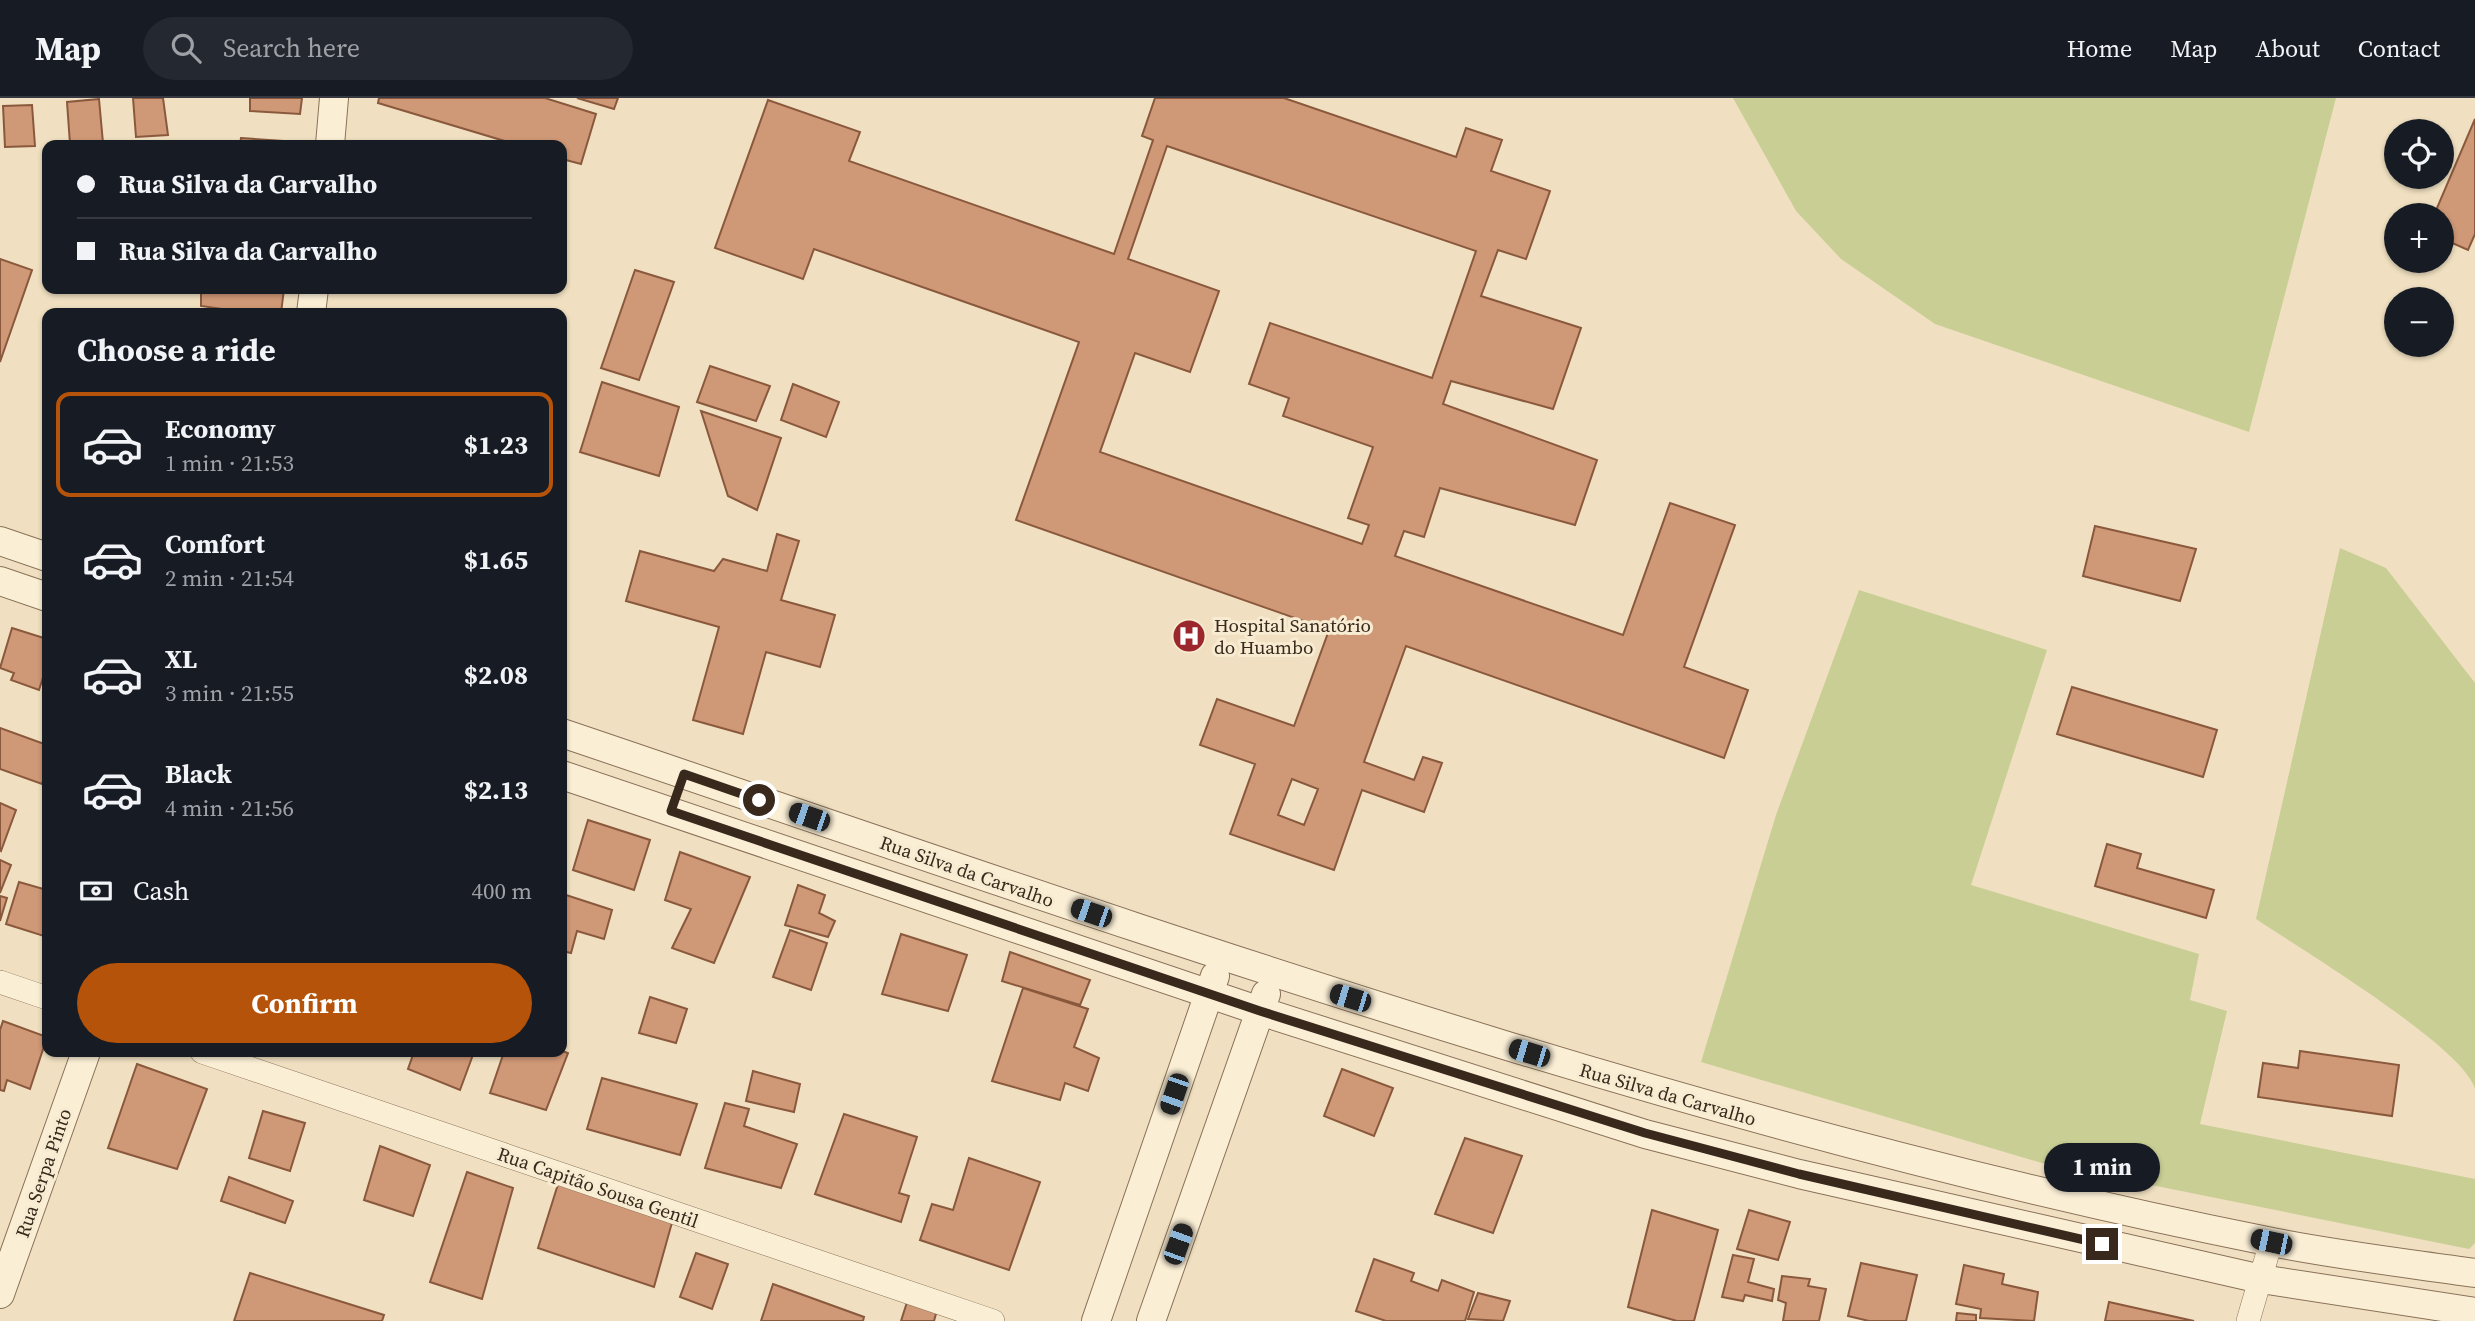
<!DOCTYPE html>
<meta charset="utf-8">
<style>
:root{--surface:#171b24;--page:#242831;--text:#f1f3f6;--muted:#9ea1a6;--line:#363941;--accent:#b45309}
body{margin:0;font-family:"Source Serif 4",serif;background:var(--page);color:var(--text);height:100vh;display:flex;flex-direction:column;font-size:26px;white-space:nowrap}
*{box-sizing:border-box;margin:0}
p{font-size:23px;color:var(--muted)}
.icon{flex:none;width:38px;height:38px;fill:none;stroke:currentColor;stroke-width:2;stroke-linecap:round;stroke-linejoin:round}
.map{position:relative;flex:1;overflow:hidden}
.sheet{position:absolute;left:42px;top:210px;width:525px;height:749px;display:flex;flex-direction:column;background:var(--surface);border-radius:14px;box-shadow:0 2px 5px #0004}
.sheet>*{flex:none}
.top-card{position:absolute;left:42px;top:42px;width:525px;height:154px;border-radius:14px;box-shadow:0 2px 5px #0004;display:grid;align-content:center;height:154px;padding:0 35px;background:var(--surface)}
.controls{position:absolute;left:2384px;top:21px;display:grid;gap:14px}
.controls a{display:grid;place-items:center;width:70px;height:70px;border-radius:50%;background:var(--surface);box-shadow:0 2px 5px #0004;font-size:35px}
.end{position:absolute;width:32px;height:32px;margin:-16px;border:9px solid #39291d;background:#fff;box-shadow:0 0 0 4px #fff}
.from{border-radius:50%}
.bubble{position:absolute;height:49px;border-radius:24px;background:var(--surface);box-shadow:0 2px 5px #0004;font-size:23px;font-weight:700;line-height:49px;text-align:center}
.car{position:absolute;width:21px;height:42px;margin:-21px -10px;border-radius:9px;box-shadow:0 0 5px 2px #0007;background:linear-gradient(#222 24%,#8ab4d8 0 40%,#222 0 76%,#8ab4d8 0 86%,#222 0)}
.top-card b{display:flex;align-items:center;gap:24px;height:66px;font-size:26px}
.top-card b+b{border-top:2px solid var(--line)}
.top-card i{width:18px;height:18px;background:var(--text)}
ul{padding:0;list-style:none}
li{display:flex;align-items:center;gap:21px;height:105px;margin:0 14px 10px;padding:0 21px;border:4px solid transparent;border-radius:14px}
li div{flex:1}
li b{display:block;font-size:26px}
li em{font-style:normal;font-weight:700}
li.current{border-color:var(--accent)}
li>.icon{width:63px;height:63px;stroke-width:1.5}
h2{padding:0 35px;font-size:32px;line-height:84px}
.pay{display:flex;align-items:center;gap:18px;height:77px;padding:0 35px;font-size:26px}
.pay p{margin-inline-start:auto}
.button{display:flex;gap:14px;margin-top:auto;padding:14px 35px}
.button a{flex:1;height:80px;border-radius:42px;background:var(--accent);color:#fff;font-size:28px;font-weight:700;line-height:80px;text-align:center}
header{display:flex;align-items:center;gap:42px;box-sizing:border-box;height:98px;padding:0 35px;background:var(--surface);border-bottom:2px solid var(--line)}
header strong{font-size:33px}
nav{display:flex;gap:38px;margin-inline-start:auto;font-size:24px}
.search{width:490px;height:63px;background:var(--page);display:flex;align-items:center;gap:18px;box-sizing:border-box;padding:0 24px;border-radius:38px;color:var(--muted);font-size:26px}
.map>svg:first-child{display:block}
.green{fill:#c9ce95}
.building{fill:#cf9876;stroke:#8a593d;stroke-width:2;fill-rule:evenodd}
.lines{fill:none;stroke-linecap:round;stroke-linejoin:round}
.minor-casing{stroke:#8a7158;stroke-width:24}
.tertiary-casing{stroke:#8a7158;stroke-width:30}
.minor{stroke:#faeed5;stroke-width:23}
.tertiary{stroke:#faeed5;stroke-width:28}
.route{stroke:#39291d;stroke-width:9}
.labels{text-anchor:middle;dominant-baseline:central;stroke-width:6;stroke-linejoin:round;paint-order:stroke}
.poi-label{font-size:19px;fill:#39291d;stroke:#f7ebd1;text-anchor:start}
.street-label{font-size:19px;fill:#39291d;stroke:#f7ebd1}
</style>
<header>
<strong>Map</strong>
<div class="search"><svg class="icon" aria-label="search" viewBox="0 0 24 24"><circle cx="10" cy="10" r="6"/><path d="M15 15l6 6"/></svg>Search here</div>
<nav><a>Home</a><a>Map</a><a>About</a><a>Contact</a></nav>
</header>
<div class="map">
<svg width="2475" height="1223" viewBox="0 0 2475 1223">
<rect width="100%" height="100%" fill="#f0e0c1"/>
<g class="green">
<polygon points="1733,0 2336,0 2249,334 1935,226 1841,161 1796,113"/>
<path d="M2340 450 2386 470 2475 585V991C2464 949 2299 850 2256 821Z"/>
<polygon points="1859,492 2047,552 1971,787 2199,856 2190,902 2227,913 2200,1026 2475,1081 2475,1145 2469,1151 2042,1065 1701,964 1776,717"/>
</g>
<g class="building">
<polygon points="133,0 163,0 168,37 136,39"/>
<polygon points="250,0 302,0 300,16 250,13"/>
<polygon points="379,0 545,0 596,16 581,66 562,61 562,47 518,47 378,5"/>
<polygon points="577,0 618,0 614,11"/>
<path d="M1155 0H1284L1456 59 1466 30 1502 42 1491 73 1550 93 1526 161 1498 152 1481 198 1581 230 1553 311 1451 283 1443 306 1597 362 1575 427 1440 390 1424 439 1404 433 1395 458 1623 537 1670 405 1735 427 1684 569 1748 592 1724 660 1406 548 1364 664 1414 682 1423 659 1442 665 1424 714 1362 692 1334 772 1230 736 1255 666 1200 647 1217 601 1294 628 1329 532 1016 422 1079 244 814 151 803 181 715 150 768 2 860 34 849 63 1114 156 1153 42 1142 38ZM1167 48 1476 153 1432 280 1270 225 1249 286 1289 300 1283 318 1373 349 1348 420 1369 427 1362 446 1100 354 1135 255 1190 274 1219 193 1128 161ZM1292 681 1318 691 1304 727 1278 717Z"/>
<polygon points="99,1 103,45 70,46 67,4"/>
<polygon points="32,7 35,48 5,49 3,8"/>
<polygon points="2475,21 2475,136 2468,152 2441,140 2441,117 2434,117"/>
<polygon points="241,40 283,43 283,47 240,47"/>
<polygon points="0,161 32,172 0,264"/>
<polygon points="635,172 674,184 639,282 601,270"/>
<polygon points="201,191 284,191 281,215 250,215 201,208"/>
<polygon points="710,268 770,288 756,323 697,304"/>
<polygon points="602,284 679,309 659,378 580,354"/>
<polygon points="793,286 839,304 826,339 781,322"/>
<polygon points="701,313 781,340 757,412 728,398"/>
<polygon points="2095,428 2196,451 2180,503 2083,478"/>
<polygon points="777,436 799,443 781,502 835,517 820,569 766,554 743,636 693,622 719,529 626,503 640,453 714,473 723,461 767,473"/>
<polygon points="12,530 47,541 47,567 39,592 11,582 14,575 0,570"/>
<polygon points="2072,589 2217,632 2203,679 2057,636"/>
<polygon points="0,630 47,647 47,670 42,686 0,671"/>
<polygon points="0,705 16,712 1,753 0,752"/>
<polygon points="588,722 650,742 634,792 573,772"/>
<polygon points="2107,746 2141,756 2137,770 2214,792 2206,820 2095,788"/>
<polygon points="680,754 750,779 714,865 672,850 691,811 665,802"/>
<polygon points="0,762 11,767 0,795"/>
<polygon points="19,784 47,792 47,839 6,826"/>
<polygon points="798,787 825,797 819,815 835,823 828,839 785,827"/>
<polygon points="566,797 612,812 604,841 577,833 571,855 562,853 562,812"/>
<polygon points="0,798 7,800 0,823"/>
<polygon points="790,832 827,845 811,892 773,879"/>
<polygon points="901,836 967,857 948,913 882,896"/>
<polygon points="1010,854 1090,882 1080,907 1002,883"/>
<polygon points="1023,890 1088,911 1074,949 1099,960 1088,993 1065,985 1060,1002 992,983"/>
<polygon points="650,899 687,911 676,945 639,935"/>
<polygon points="3,923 47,939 30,991 7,982 4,993 0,992 0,932"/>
<polygon points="562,953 568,955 546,1012 490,995 504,954"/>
<polygon points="2300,953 2399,967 2392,1018 2258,999 2263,965 2298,970"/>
<polygon points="414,954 474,954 460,992 408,971"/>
<polygon points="137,966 207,991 177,1071 108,1050"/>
<polygon points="1342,971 1393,990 1374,1038 1324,1018"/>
<polygon points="753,973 800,986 794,1014 746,1003"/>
<polygon points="602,980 697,1006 680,1057 587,1031"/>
<polygon points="725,1005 749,1011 744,1028 797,1046 781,1090 705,1070"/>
<polygon points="263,1013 305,1025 290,1073 249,1060"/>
<polygon points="844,1016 917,1039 899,1095 909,1098 901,1124 815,1096"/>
<polygon points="1465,1040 1522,1058 1493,1135 1435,1116"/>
<polygon points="380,1048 430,1067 413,1118 364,1102"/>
<polygon points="969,1060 1040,1084 1009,1172 920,1142 932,1106 953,1112"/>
<polygon points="467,1074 513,1090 482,1201 430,1184"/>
<polygon points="229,1079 293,1103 285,1125 221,1103"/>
<polygon points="559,1083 673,1121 654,1189 538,1150"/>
<polygon points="1652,1112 1718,1132 1694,1223 1677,1223 1628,1209"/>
<polygon points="1749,1112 1790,1124 1778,1162 1737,1151"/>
<polygon points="696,1155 728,1166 712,1211 680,1199"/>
<polygon points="1733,1157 1754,1161 1748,1184 1774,1191 1772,1203 1745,1197 1743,1203 1722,1199"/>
<polygon points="1374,1161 1414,1175 1411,1183 1438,1193 1442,1182 1474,1194 1465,1223 1386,1223 1356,1213"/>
<polygon points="1861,1165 1917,1177 1906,1223 1869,1223 1848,1218"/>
<polygon points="1964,1167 2004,1176 2002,1186 2038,1194 2034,1223 1980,1220 1981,1211 1956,1206"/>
<polygon points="250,1175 384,1217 382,1223 234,1223"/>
<polygon points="1782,1178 1810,1181 1808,1188 1826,1191 1819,1223 1783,1223 1786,1205 1778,1202"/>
<polygon points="773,1186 864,1219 863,1223 761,1223"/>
<polygon points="1478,1195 1510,1203 1503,1223 1468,1221"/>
<polygon points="908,1201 937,1212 934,1223 901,1223"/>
<polygon points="2109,1204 2194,1223 2105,1223"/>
<polygon points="1957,1215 1976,1217 1976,1223 1956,1223"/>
</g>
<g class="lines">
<defs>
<g id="minor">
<polyline points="0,884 47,900"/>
<polyline points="202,954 993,1223"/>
<polyline points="2248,1223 2271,1144"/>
</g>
<g id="tertiary">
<polyline points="330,47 334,0"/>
<polyline points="311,215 314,191"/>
<polyline points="0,443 47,459"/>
<polyline points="0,483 47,499"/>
<path d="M562 635C1124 825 1684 1027 2267 1143 2336 1157 2406 1165 2475 1175"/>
<polyline points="562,677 1260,913 1645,1036 1799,1076 2261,1181 2475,1214"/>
<polyline points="0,1196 86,954"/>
<polyline points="1096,1223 1215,878"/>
<polyline points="1151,1223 1266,896"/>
</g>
</defs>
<use href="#minor" class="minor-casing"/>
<use href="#tertiary" class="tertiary-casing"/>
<use href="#minor" class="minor"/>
<use href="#tertiary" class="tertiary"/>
</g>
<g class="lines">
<polyline class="route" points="759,702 684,676 671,713 1260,913 1645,1035 1799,1076 2102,1146"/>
</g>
<defs>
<symbol id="hospital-disc" viewBox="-11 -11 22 22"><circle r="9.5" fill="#9b262b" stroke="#f7ebd1"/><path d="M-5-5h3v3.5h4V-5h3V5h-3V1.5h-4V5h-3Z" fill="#fff"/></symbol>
</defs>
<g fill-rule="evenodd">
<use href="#hospital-disc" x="1170" y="519" width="38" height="38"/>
</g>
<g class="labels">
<g class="poi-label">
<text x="1214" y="527">Hospital Sanatório<tspan x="1214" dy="22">do Huambo</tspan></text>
</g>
<g class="street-label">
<text transform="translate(967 773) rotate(19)">Rua Silva da Carvalho</text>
<text transform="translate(1668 996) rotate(16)">Rua Silva da Carvalho</text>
<text transform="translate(43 1075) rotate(-71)">Rua Serpa Pinto</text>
<text transform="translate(598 1089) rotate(19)">Rua Capitão Sousa Gentil</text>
</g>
</g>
</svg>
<div class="controls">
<a><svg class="icon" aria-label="locate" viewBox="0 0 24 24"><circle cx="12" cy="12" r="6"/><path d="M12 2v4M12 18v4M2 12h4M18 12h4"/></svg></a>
<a>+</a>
<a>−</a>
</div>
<i class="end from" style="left:759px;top:702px"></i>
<i class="end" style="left:2102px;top:1146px"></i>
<div class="bubble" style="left:2044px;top:1045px;width:116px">1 min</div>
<i class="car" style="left:809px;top:719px;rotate:289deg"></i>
<i class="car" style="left:1091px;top:815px;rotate:289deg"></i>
<i class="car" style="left:1350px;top:900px;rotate:287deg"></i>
<i class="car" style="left:1529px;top:955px;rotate:287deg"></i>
<i class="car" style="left:1174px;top:996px;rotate:199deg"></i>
<i class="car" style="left:2271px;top:1144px;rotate:282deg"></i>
<i class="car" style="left:1178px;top:1146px;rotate:20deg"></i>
<div class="top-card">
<b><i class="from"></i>Rua Silva da Carvalho</b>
<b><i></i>Rua Silva da Carvalho</b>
</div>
<section class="sheet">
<h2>Choose a ride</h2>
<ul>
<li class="current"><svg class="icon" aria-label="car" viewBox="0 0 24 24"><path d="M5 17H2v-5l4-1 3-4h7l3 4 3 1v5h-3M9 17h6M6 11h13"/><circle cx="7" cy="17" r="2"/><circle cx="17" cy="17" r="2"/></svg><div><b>Economy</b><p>1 min · 21:53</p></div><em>$1.23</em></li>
<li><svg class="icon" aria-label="car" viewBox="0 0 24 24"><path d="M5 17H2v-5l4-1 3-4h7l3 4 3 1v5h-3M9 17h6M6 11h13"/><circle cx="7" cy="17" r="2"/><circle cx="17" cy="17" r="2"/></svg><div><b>Comfort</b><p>2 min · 21:54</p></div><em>$1.65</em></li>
<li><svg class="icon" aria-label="car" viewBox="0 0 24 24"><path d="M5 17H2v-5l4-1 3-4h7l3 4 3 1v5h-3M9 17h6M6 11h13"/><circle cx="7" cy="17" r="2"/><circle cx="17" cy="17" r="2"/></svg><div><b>XL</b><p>3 min · 21:55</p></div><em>$2.08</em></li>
<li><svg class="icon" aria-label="car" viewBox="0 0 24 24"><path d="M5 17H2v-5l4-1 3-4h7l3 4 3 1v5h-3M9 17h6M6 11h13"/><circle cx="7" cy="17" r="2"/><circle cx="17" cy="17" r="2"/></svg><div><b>Black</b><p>4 min · 21:56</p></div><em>$2.13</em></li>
</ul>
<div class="pay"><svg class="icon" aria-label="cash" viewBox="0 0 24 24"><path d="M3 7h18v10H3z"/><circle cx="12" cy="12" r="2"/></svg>Cash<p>400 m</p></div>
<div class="button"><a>Confirm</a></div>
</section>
</div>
